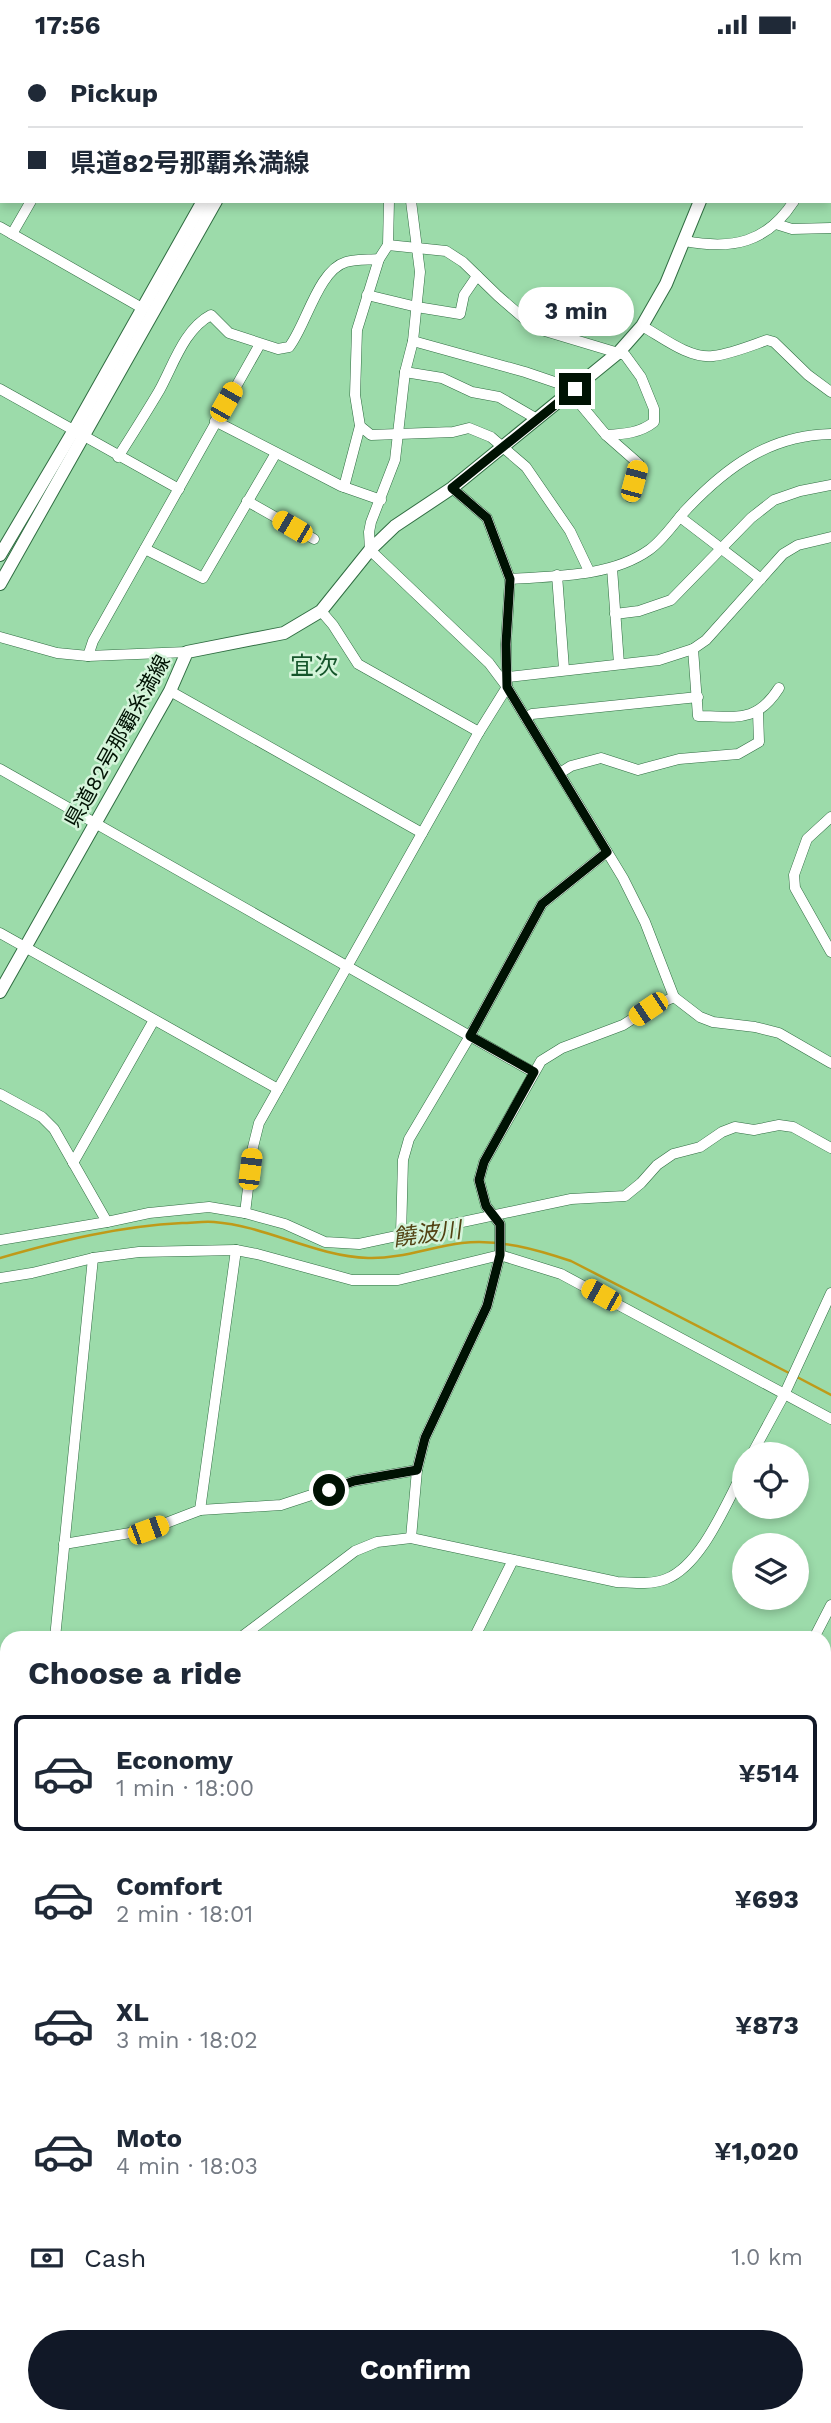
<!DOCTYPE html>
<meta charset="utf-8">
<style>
:root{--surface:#fff;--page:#f2f2f3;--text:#1f2937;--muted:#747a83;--line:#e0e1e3;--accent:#111827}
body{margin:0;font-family:"Work Sans","Noto Sans JP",sans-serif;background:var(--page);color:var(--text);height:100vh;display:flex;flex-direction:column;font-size:26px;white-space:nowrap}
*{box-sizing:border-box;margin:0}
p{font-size:23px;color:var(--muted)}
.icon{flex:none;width:38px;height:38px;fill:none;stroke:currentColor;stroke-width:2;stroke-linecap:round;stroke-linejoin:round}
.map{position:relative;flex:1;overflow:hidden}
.side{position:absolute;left:0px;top:1582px;width:831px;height:793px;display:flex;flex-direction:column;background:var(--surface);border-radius:21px 21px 0 0;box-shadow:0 4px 10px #0003}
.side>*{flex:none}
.top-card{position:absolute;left:0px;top:0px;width:831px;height:154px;box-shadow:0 4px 10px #0003;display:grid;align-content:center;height:154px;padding:0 28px;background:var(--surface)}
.fabs{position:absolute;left:732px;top:1393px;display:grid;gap:14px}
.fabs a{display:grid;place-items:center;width:77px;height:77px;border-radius:50%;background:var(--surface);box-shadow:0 4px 10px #0003;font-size:35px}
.end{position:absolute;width:32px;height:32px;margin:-16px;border:9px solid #001203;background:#fff;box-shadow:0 0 0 4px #fff}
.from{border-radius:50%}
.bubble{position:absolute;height:49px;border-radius:24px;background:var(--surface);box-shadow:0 4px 10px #0003;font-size:23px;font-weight:700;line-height:49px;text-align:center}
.car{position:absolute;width:21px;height:42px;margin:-21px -10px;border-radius:9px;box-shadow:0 0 5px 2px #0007;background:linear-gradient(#f5c518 24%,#345 0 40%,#f5c518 0 76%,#345 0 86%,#f5c518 0)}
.top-card b{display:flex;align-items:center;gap:24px;height:66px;font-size:26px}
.top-card b+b{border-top:2px solid var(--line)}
.top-card i{width:18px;height:18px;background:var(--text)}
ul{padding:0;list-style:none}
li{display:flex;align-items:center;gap:21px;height:116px;margin:0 14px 10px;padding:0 14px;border:4px solid transparent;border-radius:10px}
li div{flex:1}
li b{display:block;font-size:26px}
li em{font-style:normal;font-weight:700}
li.on{border-color:var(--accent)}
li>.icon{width:63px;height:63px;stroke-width:1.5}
h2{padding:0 28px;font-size:32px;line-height:84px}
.pay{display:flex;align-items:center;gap:18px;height:77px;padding:0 28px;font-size:26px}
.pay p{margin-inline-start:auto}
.button{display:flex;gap:14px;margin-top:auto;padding:14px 28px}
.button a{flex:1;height:80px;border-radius:42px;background:var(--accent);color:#fff;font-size:28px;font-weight:700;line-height:80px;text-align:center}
.status{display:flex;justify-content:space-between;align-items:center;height:49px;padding:0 35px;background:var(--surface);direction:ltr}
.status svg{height:19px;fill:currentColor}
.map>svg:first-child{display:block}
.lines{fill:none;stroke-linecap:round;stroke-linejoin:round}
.stream{stroke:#bf9a19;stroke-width:2.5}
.minor-casing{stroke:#306d42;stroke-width:11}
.major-casing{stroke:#306d42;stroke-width:14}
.minor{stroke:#fff;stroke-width:10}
.major{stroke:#fff;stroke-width:12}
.route{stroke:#001203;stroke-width:9}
.labels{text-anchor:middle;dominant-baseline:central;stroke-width:5;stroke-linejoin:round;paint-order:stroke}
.street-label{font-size:21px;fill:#001203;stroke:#d4f4da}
.water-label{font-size:23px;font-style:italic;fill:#524213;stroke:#d4f4da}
.quarter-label{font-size:24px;fill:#14542a;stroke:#d4f4da}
</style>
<div class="status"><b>17:56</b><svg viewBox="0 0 49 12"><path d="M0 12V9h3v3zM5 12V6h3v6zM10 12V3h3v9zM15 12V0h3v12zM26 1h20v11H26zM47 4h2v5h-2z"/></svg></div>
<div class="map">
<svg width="831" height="2374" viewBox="0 0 831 2374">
<rect width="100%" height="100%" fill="#9cdbaa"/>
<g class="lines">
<g class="stream">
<path d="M0 1209C59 1192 120 1177 182 1174 192 1174 203 1172 214 1173 267 1177 314 1207 368 1209 401 1210 430 1198 462 1194 500 1190 535 1200 571 1212L791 1325"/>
<polyline points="797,1328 831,1346"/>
</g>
<defs>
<g id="minor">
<polyline points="2,0 5,2"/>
<polyline points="475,0 479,2"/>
<polyline points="583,2 583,0"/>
<polyline points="830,99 831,97"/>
<polyline points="389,152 388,196 379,210 357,281 355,346 360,377 371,386 453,383 469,379 491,388 526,418 570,482 589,522"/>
<polyline points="411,152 420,223 413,292 405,323 395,411 371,473 369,483 370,501 489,614 507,638 623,829 645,873 674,948 700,968 713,973 755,978 779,984 831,1014"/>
<polyline points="776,175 792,180 831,179"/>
<polyline points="0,178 142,259"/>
<polyline points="12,185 31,152"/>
<path d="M685 192C732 201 767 194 794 152"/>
<path d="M388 196 446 202 463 213 498 247 535 279 625 306 641 328 654 360V373C640 384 625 385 606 386L571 344"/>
<polyline points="367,246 417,258 460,265 464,246 477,227"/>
<path d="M642 277C662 288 689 310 713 307 731 305 750 297 767 291L774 293 808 326 831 343"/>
<polyline points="413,292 525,323 575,340"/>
<polyline points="405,323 442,329 472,343 499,348 537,370"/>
<polyline points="0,340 179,440"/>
<polyline points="215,372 341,437 381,451"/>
<polyline points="606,386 639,415 630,448"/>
<path d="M118 408C132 386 146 364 159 342 173 317 184 280 211 266L229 284 278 300 289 298C306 277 318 221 346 213 356 210 369 211 379 210"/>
<polyline points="344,438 360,377"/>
<polyline points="247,452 314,490"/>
<polyline points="680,468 761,530"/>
<polyline points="145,500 203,529 276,404"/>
<polyline points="612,519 619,615"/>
<polyline points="557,526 564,620"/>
<path d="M510 530C555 527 611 528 649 501 663 491 674 474 685 462 726 418 770 386 831 385"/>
<polyline points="321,562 333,576 358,615 479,683"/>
<polyline points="615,565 639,562 671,551 751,469 774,451 800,442 831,436"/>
<polyline points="0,588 57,604 88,607 187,603"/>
<path d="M693 600 698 667C736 667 756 675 779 639"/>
<polyline points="88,607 93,592 260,295"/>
<polyline points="508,628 659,611 693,600 706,591 783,505 798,496 831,488"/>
<polyline points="170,642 422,784"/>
<polyline points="526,669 532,665 698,648"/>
<polyline points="0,720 533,1023"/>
<polyline points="560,724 571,717 601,709 638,721 679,710 738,705 759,693 758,663"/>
<polyline points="831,768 807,790 794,826 795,839 831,903"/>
<polyline points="0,884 278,1040"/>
<polyline points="0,1045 42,1068 54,1080 107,1173"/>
<polyline points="73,1114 154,971"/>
<polyline points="245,1164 253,1098 259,1074 479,683 507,638 506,595 510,530 487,469 452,439"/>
<polyline points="401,1186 403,1111 409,1090 470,987 542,855 607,803"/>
<polyline points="0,1191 107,1173 149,1164 209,1158 245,1164 285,1175 325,1193 359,1195 571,1150 625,1147 641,1134 657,1116 673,1105 700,1098 722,1083 735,1078 754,1081 779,1076 793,1078 831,1099"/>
<polyline points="0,1229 32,1224 93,1209 139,1203 236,1201 257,1205 352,1231 398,1231 500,1206 561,1225 831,1370"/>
<polyline points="752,1405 784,1346 831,1244"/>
<polyline points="200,1461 236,1201"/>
<polyline points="411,1489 417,1421 425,1389 487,1257 500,1206 500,1175 486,1157 479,1131 484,1113 541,1012 562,999 623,976 648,960 674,948"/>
<polyline points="64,1495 148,1481 200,1461 281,1456 354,1432 417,1421"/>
<polyline points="55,1589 93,1209"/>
<path d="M240 1589 355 1502 377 1493 411 1489 617 1533C633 1534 651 1536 666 1530 702 1516 726 1454 744 1421"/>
<polyline points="474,1589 513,1511"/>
<polyline points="814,1589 831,1556"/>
<polyline points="0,1693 7,1694"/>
<polyline points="824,1726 831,1730"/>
<polyline points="0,1982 7,1977"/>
<polyline points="824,2116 831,2117"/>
<polyline points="0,2162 7,2159"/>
<polyline points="824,2260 831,2243"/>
<polyline points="824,2351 831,2349"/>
<polyline points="271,2368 272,2374"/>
<polyline points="447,2368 448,2374"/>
<polyline points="570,2368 576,2374"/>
<polyline points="116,2374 117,2368"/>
<polyline points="527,2374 557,2374"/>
<polyline points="596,2374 605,2368"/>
<polyline points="724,2374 728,2368"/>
</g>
<g id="major">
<polyline points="273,2 273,0"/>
<polyline points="286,2 287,0"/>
<polyline points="753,2 754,0"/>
<polyline points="0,506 74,381 203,152"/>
<polyline points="0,535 216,152"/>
<polyline points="0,943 170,642 187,603 284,584 321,562 370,501 395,477 452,439 619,303 642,277 666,235 700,152"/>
</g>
</defs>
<use href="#minor" class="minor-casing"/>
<use href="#major" class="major-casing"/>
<use href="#minor" class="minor"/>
<use href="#major" class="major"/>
</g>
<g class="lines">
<polyline class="route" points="329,1441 354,1432 417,1421 425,1389 487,1257 500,1206 500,1175 486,1157 479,1131 484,1113 534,1023 470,987 542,855 607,803 507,638 506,595 510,530 487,469 452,439 575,340"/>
</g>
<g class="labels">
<g class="street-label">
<text transform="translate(117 692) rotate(-61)">県道82号那覇糸満線</text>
</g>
<g class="water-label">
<text transform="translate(427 1185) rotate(-7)">饒波川</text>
</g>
<g class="quarter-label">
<text x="314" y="617">宜次</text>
</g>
</g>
</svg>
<div class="fabs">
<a><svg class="icon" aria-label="locate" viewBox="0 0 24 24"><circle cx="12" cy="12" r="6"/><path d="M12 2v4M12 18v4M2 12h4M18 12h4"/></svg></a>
<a><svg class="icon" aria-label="layers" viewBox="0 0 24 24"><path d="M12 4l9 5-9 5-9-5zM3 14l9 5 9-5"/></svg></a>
</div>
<i class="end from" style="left:329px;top:1441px"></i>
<i class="end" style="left:575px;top:340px"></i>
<div class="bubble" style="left:518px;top:238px;width:116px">3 min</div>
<i class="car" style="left:226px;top:353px;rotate:30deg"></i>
<i class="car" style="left:634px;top:432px;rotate:15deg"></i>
<i class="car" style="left:292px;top:478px;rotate:300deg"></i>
<i class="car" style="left:648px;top:960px;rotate:236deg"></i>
<i class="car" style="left:250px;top:1120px;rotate:7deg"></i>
<i class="car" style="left:601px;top:1246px;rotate:299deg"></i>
<i class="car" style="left:148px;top:1481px;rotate:70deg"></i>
<div class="top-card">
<b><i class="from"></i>Pickup</b>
<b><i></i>県道82号那覇糸満線</b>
</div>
<section class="side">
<h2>Choose a ride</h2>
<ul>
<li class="on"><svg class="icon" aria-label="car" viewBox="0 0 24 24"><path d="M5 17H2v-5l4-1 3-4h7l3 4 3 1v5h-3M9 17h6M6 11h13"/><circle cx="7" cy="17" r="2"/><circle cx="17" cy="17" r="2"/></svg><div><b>Economy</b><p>1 min · 18:00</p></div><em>¥514</em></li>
<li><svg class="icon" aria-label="car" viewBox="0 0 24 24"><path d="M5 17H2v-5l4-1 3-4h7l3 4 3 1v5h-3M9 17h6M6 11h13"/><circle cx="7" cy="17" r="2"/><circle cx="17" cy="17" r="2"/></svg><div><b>Comfort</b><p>2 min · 18:01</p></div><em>¥693</em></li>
<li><svg class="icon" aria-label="car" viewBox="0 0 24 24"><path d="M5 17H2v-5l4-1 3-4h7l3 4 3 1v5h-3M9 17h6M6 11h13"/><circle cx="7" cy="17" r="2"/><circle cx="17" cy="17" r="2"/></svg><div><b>XL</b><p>3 min · 18:02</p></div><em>¥873</em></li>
<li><svg class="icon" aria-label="car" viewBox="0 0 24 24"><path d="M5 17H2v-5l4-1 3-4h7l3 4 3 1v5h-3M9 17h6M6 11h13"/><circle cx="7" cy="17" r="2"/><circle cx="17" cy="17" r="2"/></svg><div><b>Moto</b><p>4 min · 18:03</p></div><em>¥1,020</em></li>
</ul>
<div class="pay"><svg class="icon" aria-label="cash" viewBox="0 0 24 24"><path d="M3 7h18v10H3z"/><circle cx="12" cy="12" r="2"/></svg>Cash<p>1.0 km</p></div>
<div class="button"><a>Confirm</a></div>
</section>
</div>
